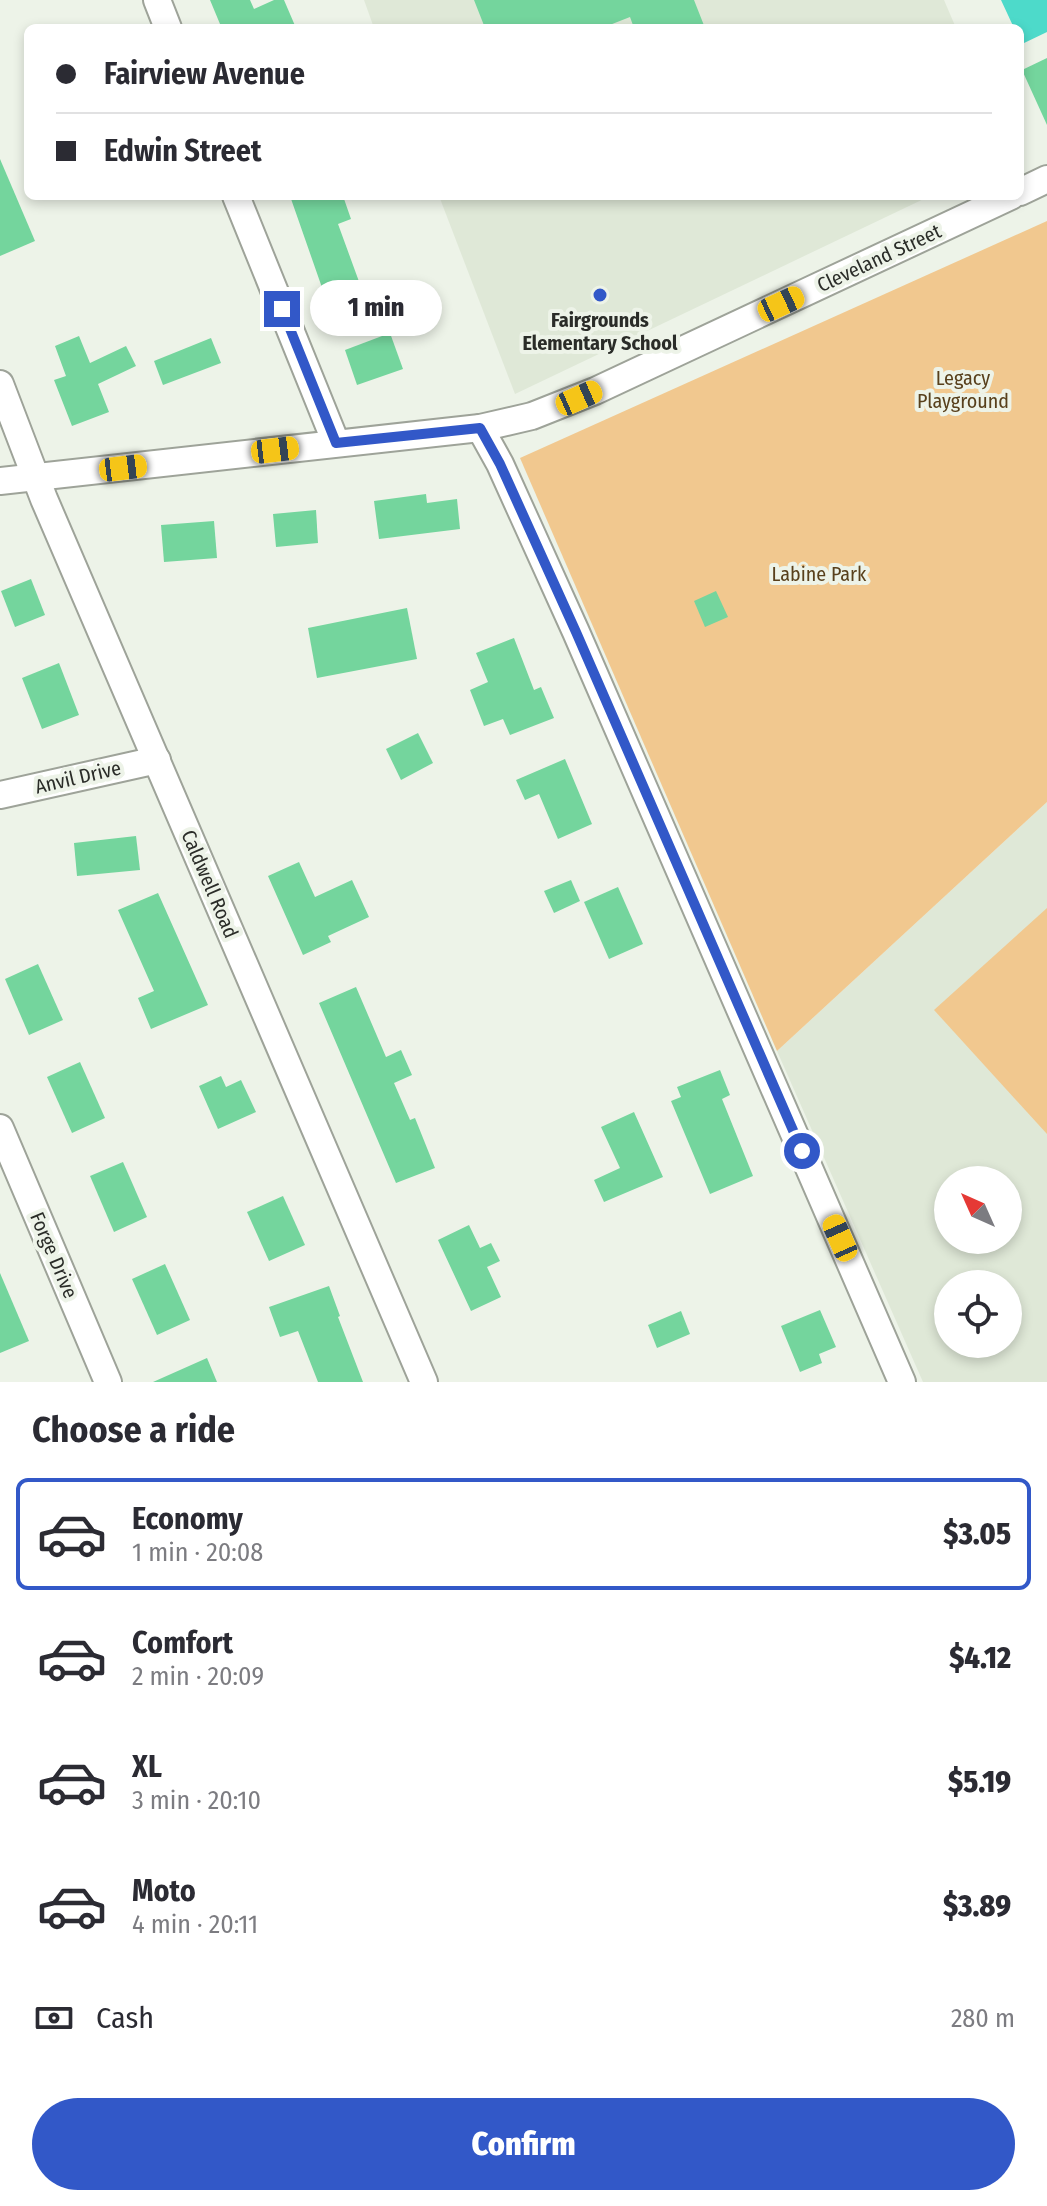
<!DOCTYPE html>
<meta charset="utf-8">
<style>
:root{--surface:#fff;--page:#f7f7f7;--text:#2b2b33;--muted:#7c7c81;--line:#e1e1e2;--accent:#3258c8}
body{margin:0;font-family:"Fira Sans Condensed",sans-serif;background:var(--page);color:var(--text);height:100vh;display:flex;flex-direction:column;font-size:30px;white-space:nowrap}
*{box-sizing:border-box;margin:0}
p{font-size:26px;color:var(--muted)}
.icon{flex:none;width:44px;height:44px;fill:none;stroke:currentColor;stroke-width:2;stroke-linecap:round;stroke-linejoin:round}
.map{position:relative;height:1382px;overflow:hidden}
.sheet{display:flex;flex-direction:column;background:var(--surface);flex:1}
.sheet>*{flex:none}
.top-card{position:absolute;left:24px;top:24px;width:1000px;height:176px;border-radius:12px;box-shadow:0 4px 12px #0003;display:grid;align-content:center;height:176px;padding:0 32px;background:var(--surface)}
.needle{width:52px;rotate:315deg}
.tools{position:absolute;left:934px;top:1166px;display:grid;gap:16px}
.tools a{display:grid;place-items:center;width:88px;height:88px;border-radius:50%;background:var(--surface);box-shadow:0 4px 12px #0003;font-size:40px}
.end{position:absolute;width:36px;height:36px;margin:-18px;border:10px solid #3258c8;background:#fff;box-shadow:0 0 0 4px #fff}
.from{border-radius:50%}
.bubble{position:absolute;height:56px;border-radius:28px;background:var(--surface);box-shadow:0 4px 12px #0003;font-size:26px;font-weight:800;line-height:56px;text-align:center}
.car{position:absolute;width:24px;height:48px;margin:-24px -12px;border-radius:10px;box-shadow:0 0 6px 2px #0007;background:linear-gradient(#f5c518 24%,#345 0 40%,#f5c518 0 76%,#345 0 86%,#f5c518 0)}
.top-card b{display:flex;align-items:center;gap:28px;height:76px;font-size:30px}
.top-card b+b{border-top:2px solid var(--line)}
.top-card i{width:20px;height:20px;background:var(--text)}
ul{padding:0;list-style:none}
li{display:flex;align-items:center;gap:24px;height:112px;margin:0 16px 12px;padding:0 16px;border:4px solid transparent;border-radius:12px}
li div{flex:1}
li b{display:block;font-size:30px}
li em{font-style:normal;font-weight:800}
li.selected{border-color:var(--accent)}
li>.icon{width:72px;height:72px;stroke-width:1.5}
h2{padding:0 32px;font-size:36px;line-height:96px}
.pay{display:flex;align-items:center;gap:20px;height:88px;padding:0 32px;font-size:30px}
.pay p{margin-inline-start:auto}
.primary-button{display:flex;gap:16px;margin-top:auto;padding:16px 32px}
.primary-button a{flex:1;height:92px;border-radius:48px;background:var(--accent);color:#fff;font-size:32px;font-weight:800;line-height:92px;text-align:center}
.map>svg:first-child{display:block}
.built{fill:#dfe8d7;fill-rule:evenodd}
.green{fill:#f1c88f}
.water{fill:#4ddaca}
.building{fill:#74d59d}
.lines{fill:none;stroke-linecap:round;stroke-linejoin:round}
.minor-casing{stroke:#9ea399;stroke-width:30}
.minor{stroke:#fff;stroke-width:26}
.route{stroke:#3258c8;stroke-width:10}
.poi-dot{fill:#3258c8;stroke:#edf3e8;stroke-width:3}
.labels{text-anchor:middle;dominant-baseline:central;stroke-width:8;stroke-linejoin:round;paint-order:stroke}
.street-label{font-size:20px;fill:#2a2c28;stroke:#edf3e8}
.poi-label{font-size:20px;font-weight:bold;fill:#2a2c28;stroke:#edf3e8}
.park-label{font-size:20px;fill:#58401c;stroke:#edf3e8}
</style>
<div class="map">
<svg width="1047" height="1382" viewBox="0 0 1047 1382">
<rect width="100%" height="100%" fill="#edf3e8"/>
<g class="built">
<polygon points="364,0 944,0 956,28 374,28"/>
<polygon points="439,196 930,196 515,394"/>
<path d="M1047 802V1382H923L777 1051ZM948 1180H1008V1240H948ZM948 1284H1008V1344H948Z"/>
</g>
<g class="green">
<polygon points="1047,221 1047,802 777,1051 520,458"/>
<polygon points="1047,908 1047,1134 934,1010"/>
</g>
<polygon class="water" points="1001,0 1047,0 1047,32 1022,44 1020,28 1014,28"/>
<g class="building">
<polygon points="210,0 250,0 254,9 274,0 284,0 296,28 209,28 220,24"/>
<polygon points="474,0 694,0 705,28 634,28 630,17 602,28 485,28"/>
<polygon points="1047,58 1047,125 1022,70"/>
<polygon points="0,159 35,241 0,256"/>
<polygon points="290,196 343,196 351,219 338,224 365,298 341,307 337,295 326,299"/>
<polygon points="390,333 403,369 357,385 345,350"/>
<polygon points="79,336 90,363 126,346 136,366 98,384 109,412 72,426 54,380 66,376 55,346"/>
<polygon points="211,338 221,363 163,385 154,361"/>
<polygon points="426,494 427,503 457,499 460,529 379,539 374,501"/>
<polygon points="316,510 318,543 276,547 273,514"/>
<polygon points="214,521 217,558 164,562 161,525"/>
<polygon points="31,579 45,615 15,627 1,591"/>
<polygon points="716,591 728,617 705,627 694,601"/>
<polygon points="407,608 417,659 317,678 308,628"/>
<polygon points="514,638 534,690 541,687 554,718 510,735 503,719 484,726 470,690 488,682 476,653"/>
<polygon points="59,663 79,715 42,729 22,678"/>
<polygon points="418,733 433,763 401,780 386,749"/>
<polygon points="565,759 592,824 558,839 539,794 525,800 516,780"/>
<polygon points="136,836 140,870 77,876 74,843"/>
<polygon points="299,862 315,897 352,880 369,917 328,936 331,942 303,955 268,876"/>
<polygon points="571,880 580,901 554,913 544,891"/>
<polygon points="618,887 643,944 609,959 584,902"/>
<polygon points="158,893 208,1005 151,1029 138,998 154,991 118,910"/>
<polygon points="38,964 63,1020 29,1035 5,979"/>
<polygon points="356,987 386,1057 401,1050 412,1075 394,1083 410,1120 415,1118 435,1168 396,1183 319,1003"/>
<polygon points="80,1062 105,1118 72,1133 47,1077"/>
<polygon points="720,1070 730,1095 722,1099 753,1176 710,1194 671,1101 681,1097 677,1087"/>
<polygon points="221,1076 226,1087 241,1080 256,1112 218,1129 199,1086"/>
<polygon points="634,1112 663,1177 604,1202 594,1180 620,1168 601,1127"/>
<polygon points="123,1162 147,1217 114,1232 90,1176"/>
<polygon points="283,1196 305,1245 269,1261 247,1212"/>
<polygon points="469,1225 480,1248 491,1243 500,1261 487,1267 501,1297 471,1311 438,1240"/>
<polygon points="165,1264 190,1320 157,1335 132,1279"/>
<polygon points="0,1273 29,1341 0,1353"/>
<polygon points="329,1286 340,1316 338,1317 363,1382 318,1382 298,1331 280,1337 269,1307"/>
<polygon points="820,1310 836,1347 819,1354 822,1363 800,1372 781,1326"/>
<polygon points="681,1311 690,1334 657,1348 648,1325"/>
<polygon points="207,1358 217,1382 153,1382"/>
</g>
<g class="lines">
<defs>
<g id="minor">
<polyline points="157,0 168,28"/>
<polyline points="1020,192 1047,179"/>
<polyline points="236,196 336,443"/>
<polyline points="0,384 44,499 424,1382"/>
<polyline points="480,428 500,464 576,632 902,1382"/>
<polyline points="0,481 480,428 532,416 595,391 1011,196"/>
<polyline points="0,795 157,760"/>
<polyline points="0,1128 108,1382"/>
</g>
</defs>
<use href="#minor" class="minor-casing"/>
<use href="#minor" class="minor"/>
</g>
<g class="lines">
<polyline class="route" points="282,309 336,443 480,428 500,464 576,632 802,1151"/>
</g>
<circle class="poi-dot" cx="600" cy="295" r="8"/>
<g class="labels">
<g class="street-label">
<text transform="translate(879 258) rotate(-25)">Cleveland Street</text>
<text transform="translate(78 777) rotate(-13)">Anvil Drive</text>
<text transform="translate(210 884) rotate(67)">Caldwell Road</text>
<text transform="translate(54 1255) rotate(67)">Forge Drive</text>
</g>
<g class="poi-label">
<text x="600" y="320">Fairgrounds<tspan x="600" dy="23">Elementary School</tspan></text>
</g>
<g class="park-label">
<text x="963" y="378">Legacy<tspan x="963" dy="23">Playground</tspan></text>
<text x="819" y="574">Labine Park</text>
</g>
</g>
</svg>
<div class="tools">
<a><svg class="needle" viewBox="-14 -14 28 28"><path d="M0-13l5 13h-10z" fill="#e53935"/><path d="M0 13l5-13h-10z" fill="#7c7c81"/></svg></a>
<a><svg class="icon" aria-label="locate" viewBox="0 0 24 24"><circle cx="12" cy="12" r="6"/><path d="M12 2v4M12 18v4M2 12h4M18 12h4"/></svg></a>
</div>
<i class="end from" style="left:802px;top:1151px"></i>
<i class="end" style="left:282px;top:309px"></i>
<div class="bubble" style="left:310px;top:280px;width:132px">1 min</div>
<i class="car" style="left:781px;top:304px;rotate:65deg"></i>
<i class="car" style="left:579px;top:398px;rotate:66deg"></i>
<i class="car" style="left:275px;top:450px;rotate:83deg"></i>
<i class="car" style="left:123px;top:468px;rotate:83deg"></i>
<i class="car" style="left:840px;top:1238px;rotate:336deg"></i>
<div class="top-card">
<b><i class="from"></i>Fairview Avenue</b>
<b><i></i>Edwin Street</b>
</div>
</div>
<section class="sheet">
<h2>Choose a ride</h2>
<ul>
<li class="selected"><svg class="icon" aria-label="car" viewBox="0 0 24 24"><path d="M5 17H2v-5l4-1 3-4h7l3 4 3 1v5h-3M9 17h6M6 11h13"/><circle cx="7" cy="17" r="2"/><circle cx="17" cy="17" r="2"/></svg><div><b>Economy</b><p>1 min · 20:08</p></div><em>$3.05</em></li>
<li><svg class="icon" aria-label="car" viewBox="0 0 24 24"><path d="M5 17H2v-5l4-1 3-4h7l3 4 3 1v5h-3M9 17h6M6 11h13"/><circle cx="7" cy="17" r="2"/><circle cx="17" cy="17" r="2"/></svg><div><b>Comfort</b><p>2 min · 20:09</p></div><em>$4.12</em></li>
<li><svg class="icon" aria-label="car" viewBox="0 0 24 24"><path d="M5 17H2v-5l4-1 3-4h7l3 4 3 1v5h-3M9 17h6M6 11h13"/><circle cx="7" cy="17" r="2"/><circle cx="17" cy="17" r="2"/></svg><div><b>XL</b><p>3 min · 20:10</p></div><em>$5.19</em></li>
<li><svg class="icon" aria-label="car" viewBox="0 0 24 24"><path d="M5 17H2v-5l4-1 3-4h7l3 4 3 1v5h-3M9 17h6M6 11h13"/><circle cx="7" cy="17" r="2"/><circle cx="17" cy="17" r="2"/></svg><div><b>Moto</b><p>4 min · 20:11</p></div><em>$3.89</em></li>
</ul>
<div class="pay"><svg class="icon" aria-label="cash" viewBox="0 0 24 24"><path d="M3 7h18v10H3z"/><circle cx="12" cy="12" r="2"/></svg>Cash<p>280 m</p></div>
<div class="primary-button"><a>Confirm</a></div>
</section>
